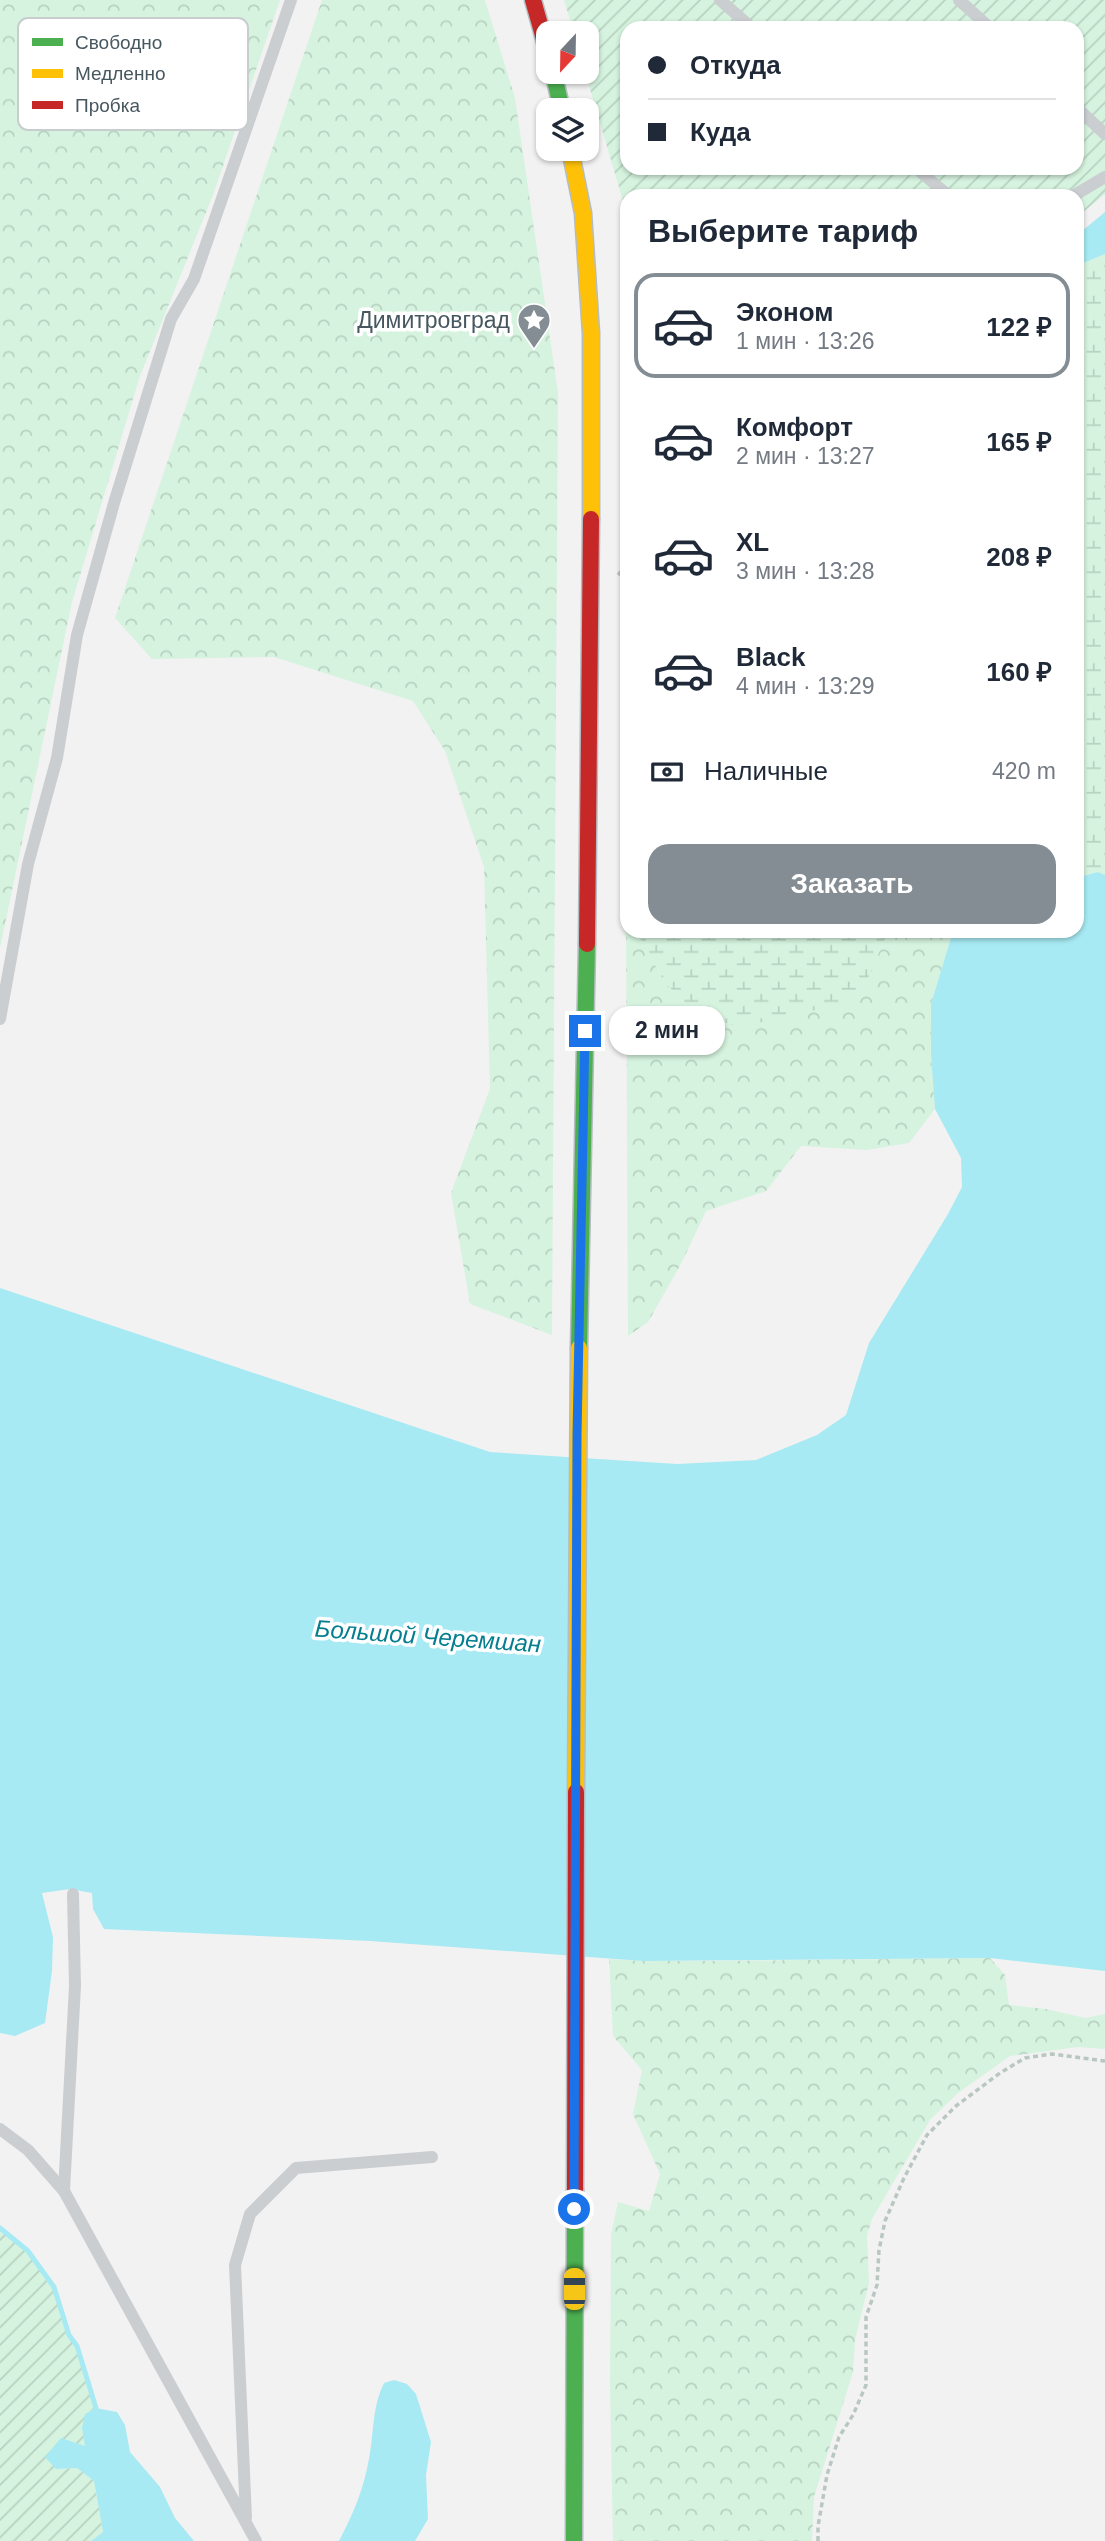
<!DOCTYPE html>
<html lang="ru">
<meta charset="utf-8">
<style>
:root{--surface:#fff;--page:#f2f2f3;--text:#1f2937;--muted:#747a83;--line:#e0e1e3;--accent:#838d93}
body{margin:0;font-family:Helvetica,sans-serif;background:var(--page);color:var(--text);height:100vh;display:flex;flex-direction:column;font-size:26px;white-space:nowrap}
*{box-sizing:border-box;margin:0}
p{font-size:23px;color:var(--muted)}
.icon{flex:none;width:38px;height:38px;fill:none;stroke:currentColor;stroke-width:2;stroke-linecap:round;stroke-linejoin:round}
.map{position:relative;flex:1;overflow:hidden}
.panel{position:absolute;left:620px;top:189px;width:464px;height:749px;display:flex;flex-direction:column;background:var(--surface);border-radius:21px;box-shadow:0 2px 5px #0004}
.panel>*{flex:none}
.hud{position:absolute;left:620px;top:21px;width:464px;height:154px;border-radius:21px;box-shadow:0 2px 5px #0004;display:grid;align-content:center;height:154px;padding:0 28px;background:var(--surface)}
.needle{width:46px;rotate:202deg}
.fabs{position:absolute;left:536px;top:21px;display:grid;gap:14px}
.fabs a{display:grid;place-items:center;width:63px;height:63px;border-radius:14px;background:var(--surface);box-shadow:0 2px 5px #0004;font-size:35px}
.end{position:absolute;width:32px;height:32px;margin:-16px;border:9px solid #1a73e8;background:#fff;box-shadow:0 0 0 4px #fff}
.from{border-radius:50%}
.bubble{position:absolute;height:49px;border-radius:21px;background:var(--surface);box-shadow:0 2px 5px #0004;font-size:23px;font-weight:600;line-height:49px;text-align:center}
.car{position:absolute;width:21px;height:42px;margin:-21px -10px;border-radius:9px;box-shadow:0 0 5px 2px #0007;background:linear-gradient(#f5c518 24%,#345 0 40%,#f5c518 0 76%,#345 0 86%,#f5c518 0)}
.hud b{display:flex;align-items:center;gap:24px;height:66px;font-size:26px}
.hud b+b{border-top:2px solid var(--line)}
.hud i{width:18px;height:18px;background:var(--text)}
ul{padding:0;list-style:none}
li{display:flex;align-items:center;gap:21px;height:105px;margin:0 14px 10px;padding:0 14px;border:4px solid transparent;border-radius:21px}
li div{flex:1}
li b{display:block;font-size:26px}
li em{font-style:normal;font-weight:600}
li.current{border-color:var(--accent)}
li>.icon{width:63px;height:63px;stroke-width:1.5}
h2{padding:0 28px;font-size:32px;line-height:84px}
.pay{display:flex;align-items:center;gap:18px;height:77px;padding:0 28px;font-size:26px}
.pay p{margin-inline-start:auto}
.action{display:flex;gap:14px;margin-top:auto;padding:14px 28px}
.action a{flex:1;height:80px;border-radius:21px;background:var(--accent);color:#fff;font-size:28px;font-weight:600;line-height:80px;text-align:center}
.map>svg:first-child{display:block}
.forest{fill:url(#forest-crowns)}
.wetland{fill:url(#wetland-marsh)}
.garden{fill:url(#garden-furrows);fill-rule:evenodd}
.water{fill:#a7eaf3}
.lines{fill:none;stroke-linecap:round;stroke-linejoin:round}
.stream{stroke:#a7eaf3;stroke-width:5}
.fast-casing{stroke:#b6bdc2;stroke-width:19}
.slow-casing{stroke:#b6bdc2;stroke-width:19}
.jam-casing{stroke:#b6bdc2;stroke-width:19}
.path{stroke:#b9c7c1;stroke-width:3.5;stroke-dasharray:5 3.5;stroke-linecap:butt}
.lane{stroke:#cbced1;stroke-width:12}
.fast{stroke:#4caf50;stroke-width:16}
.slow{stroke:#ffc107;stroke-width:16}
.jam{stroke:#c62828;stroke-width:16}
.route{stroke:#1a73e8;stroke-width:9}
.labels{text-anchor:middle;dominant-baseline:central;stroke-width:7;stroke-linejoin:round;paint-order:stroke}
.poi-label{font-size:23px;fill:#475760;stroke:#fff;text-anchor:end}
.water-label{font-size:24px;font-style:italic;fill:#057e8f;stroke:#fff}
.key{fill:#fff;stroke:#c8cdcf;stroke-width:2}
.key-label{font-size:19px;fill:#475760}
</style>
<div class="map">
<svg width="1105" height="2541" viewBox="0 0 1105 2541">
<defs>
<pattern id="forest-crowns" width="20" height="18" patternUnits="userSpaceOnUse" patternTransform="scale(1.75)"><rect width="20" height="18" fill="#d5f3de"/><path d="M2 6a3 3 0 1 1 6 0M12 15a3 3 0 1 1 6 0" fill="none" stroke="#b8d2c1"/></pattern>
<pattern id="wetland-marsh" width="20" height="14" patternUnits="userSpaceOnUse" patternTransform="scale(1.75)"><rect width="20" height="14" fill="#d5f3de"/><path d="M1 5h8M5 5V1M11 12h8M15 12V8" fill="none" stroke="#b8d2c1"/></pattern>
<pattern id="garden-furrows" width="10" height="10" patternUnits="userSpaceOnUse" patternTransform="scale(1.75)"><rect width="10" height="10" fill="#d5f3de"/><path d="M-1 1l2-2M0 10L10 0M9 11l2-2" fill="none" stroke="#b8d2c1"/></pattern>
</defs>
<rect width="100%" height="100%" fill="#f3f2f2"/>
<g class="forest">
<polygon points="0,0 280,0 213,195 140,376 72,602 0,948"/>
<polygon points="322,0 485,0 515,98 558,393 552,1335 470,1304 451,1193 490,1089 484,867 445,751 413,701 274,657 152,659 115,618"/>
<polygon points="626,908 626,931 636,931 664,981 693,1013 733,1025 860,997 888,931 953,931 931,1004 931,1055 935,1109 909,1143 867,1150 801,1146 766,1191 706,1211 681,1264 648,1322 628,1336"/>
<polygon points="990,1958 1005,1975 1009,2005 1046,2009 1085,2018 1105,2014 1105,2049 1078,2047 1010,2056 958,2093 930,2120 872,2219 867,2236 869,2283 855,2340 853,2372 814,2497 812,2541 613,2541 610,2387 611,2235 618,2202 649,2211 660,2174 633,2114 642,2070 613,2036 609,1959 643,1961 712,1961"/>
</g>
<g class="wetland">
<polygon points="1105,254 1105,875 1098,872 1076,878 1076,266"/>
<polygon points="636,931 888,931 860,997 780,1020 733,1025 693,1013 664,981"/>
</g>
<g class="garden">
<path d="M564 0H1105V194L1076 218V196H626V211L585 72 586 33H574ZM626 28H1076V168H626Z"/>
<polygon points="0,2228 28,2251 54,2287 69,2335 77,2346 96,2408 85,2414 85,2446 56,2469 77,2468 94,2481 103,2532 91,2541 0,2541"/>
</g>
<g class="water">
<polygon points="1105,212 1105,254 1076,266 1076,236"/>
<polygon points="1098,872 1105,875 1105,1971 990,1958 643,1961 370,1941 104,1929 93,1909 92,1893 70,1889 42,1893 53,1937 52,1971 45,2023 15,2036 0,2033 0,1288 490,1452 677,1464 756,1460 817,1435 846,1415 869,1343 948,1214 962,1187 961,1158 935,1109 931,1055 931,1004 953,931 1076,931 1076,878"/>
<path d="M394 2380 407 2384 416 2394 431 2442 426 2475 428 2519 415 2541H339C354 2512 363 2491 369 2459 374 2433 372 2407 384 2383Z"/>
<polygon points="96,2408 117,2412 125,2425 130,2452 160,2487 175,2518 194,2541 91,2541 103,2532 94,2481 77,2468 56,2469 45,2457 61,2438 85,2446 82,2428 85,2414"/>
</g>
<g class="lines">
<polyline class="stream" points="0,2228 28,2251 54,2287 69,2335 77,2346 96,2408"/>
<defs>
<g id="fast">
<polyline points="553,72 562,110"/>
<polyline points="579,1348 587,944"/>
<polyline points="574,2541 575,2190"/>
</g>
<g id="slow">
<polyline points="570,149 583,213 591,333 591,519"/>
<polyline points="576,1792 579,1348"/>
</g>
<g id="jam">
<polyline points="533,0 548,53"/>
<polyline points="587,944 591,519"/>
<polyline points="575,2190 576,1792"/>
</g>
</defs>
<use href="#fast" class="fast-casing"/>
<use href="#slow" class="slow-casing"/>
<use href="#jam" class="jam-casing"/>
<g class="path">
<polyline points="618,575 626,566"/>
<polyline points="818,2541 818,2526 827,2475 839,2437 853,2415 866,2385 866,2317 877,2285 879,2250 885,2221 904,2178 927,2135 956,2106 1000,2073 1025,2058 1052,2054 1105,2061"/>
</g>
<g class="lane">
<polyline points="720,0 752,28"/>
<polyline points="959,0 990,28"/>
<polyline points="1076,107 1105,134"/>
<polyline points="916,168 949,196"/>
<polyline points="1073,196 1105,177"/>
<polyline points="0,1019 28,864 57,758 77,635 114,503 171,319 194,279 291,0"/>
<polyline points="0,2129 28,2150 64,2191 256,2541"/>
<polyline points="64,2191 75,1986 73,1894"/>
<polyline points="246,2518 235,2265 250,2214 296,2168 432,2157"/>
</g>
<use href="#fast" class="fast"/>
<use href="#slow" class="slow"/>
<use href="#jam" class="jam"/>
</g>
<g class="lines">
<polyline class="route" points="574,2209 577,1435 585,1031"/>
</g>
<defs>
<symbol id="sight-pin" viewBox="-11 -11 22 30"><path d="M0 17L-7.5 6A9.5 9.5 0 1 1 7.5 6Z" fill="#838d93" stroke="#fff"/><path d="M0-6L1.8-2.2L6-1.7L2.9 1.2L3.7 5.4L0 3.3L-3.7 5.4L-2.9 1.2L-6-1.7L-1.8-2.2Z" fill="#fff"/></symbol>
</defs>
<g fill-rule="evenodd">
<use href="#sight-pin" x="515" y="301" width="38" height="52"/>
</g>
<g class="labels">
<g class="poi-label">
<text x="510" y="320">Димитровград</text>
</g>
<g class="water-label">
<text transform="translate(428 1636) rotate(4)">Большой Черемшан</text>
</g>
</g>
<rect x="18" y="18" width="230" height="112" rx="10" class="key"/>
<rect x="32" y="38" width="31" height="8" fill="#4caf50"/>
<rect x="32" y="69" width="31" height="9" fill="#ffc107"/>
<rect x="32" y="101" width="31" height="8" fill="#c62828"/>
<g class="key-label">
<text x="75" y="49">Свободно</text>
<text x="75" y="80">Медленно</text>
<text x="75" y="112">Пробка</text>
</g>
</svg>
<div class="fabs">
<a><svg class="needle" viewBox="-14 -14 28 28"><path d="M0-13l5 13h-10z" fill="#e53935"/><path d="M0 13l5-13h-10z" fill="#747a83"/></svg></a>
<a><svg class="icon" aria-label="layers" viewBox="0 0 24 24"><path d="M12 4l9 5-9 5-9-5zM3 14l9 5 9-5"/></svg></a>
</div>
<i class="end from" style="left:574px;top:2209px"></i>
<i class="end" style="left:585px;top:1031px"></i>
<div class="bubble" style="left:609px;top:1006px;width:116px">2 мин</div>
<i class="car" style="left:574px;top:2289px;rotate:0deg"></i>
<div class="hud">
<b><i class="from"></i>Откуда</b>
<b><i></i>Куда</b>
</div>
<section class="panel">
<h2>Выберите тариф</h2>
<ul>
<li class="current"><svg class="icon" aria-label="car" viewBox="0 0 24 24"><path d="M5 17H2v-5l4-1 3-4h7l3 4 3 1v5h-3M9 17h6M6 11h13"/><circle cx="7" cy="17" r="2"/><circle cx="17" cy="17" r="2"/></svg><div><b>Эконом</b><p>1 мин · 13:26</p></div><em>122 ₽</em></li>
<li><svg class="icon" aria-label="car" viewBox="0 0 24 24"><path d="M5 17H2v-5l4-1 3-4h7l3 4 3 1v5h-3M9 17h6M6 11h13"/><circle cx="7" cy="17" r="2"/><circle cx="17" cy="17" r="2"/></svg><div><b>Комфорт</b><p>2 мин · 13:27</p></div><em>165 ₽</em></li>
<li><svg class="icon" aria-label="car" viewBox="0 0 24 24"><path d="M5 17H2v-5l4-1 3-4h7l3 4 3 1v5h-3M9 17h6M6 11h13"/><circle cx="7" cy="17" r="2"/><circle cx="17" cy="17" r="2"/></svg><div><b>XL</b><p>3 мин · 13:28</p></div><em>208 ₽</em></li>
<li><svg class="icon" aria-label="car" viewBox="0 0 24 24"><path d="M5 17H2v-5l4-1 3-4h7l3 4 3 1v5h-3M9 17h6M6 11h13"/><circle cx="7" cy="17" r="2"/><circle cx="17" cy="17" r="2"/></svg><div><b>Black</b><p>4 мин · 13:29</p></div><em>160 ₽</em></li>
</ul>
<div class="pay"><svg class="icon" aria-label="cash" viewBox="0 0 24 24"><path d="M3 7h18v10H3z"/><circle cx="12" cy="12" r="2"/></svg>Наличные<p>420 m</p></div>
<div class="action"><a>Заказать</a></div>
</section>
</div>
